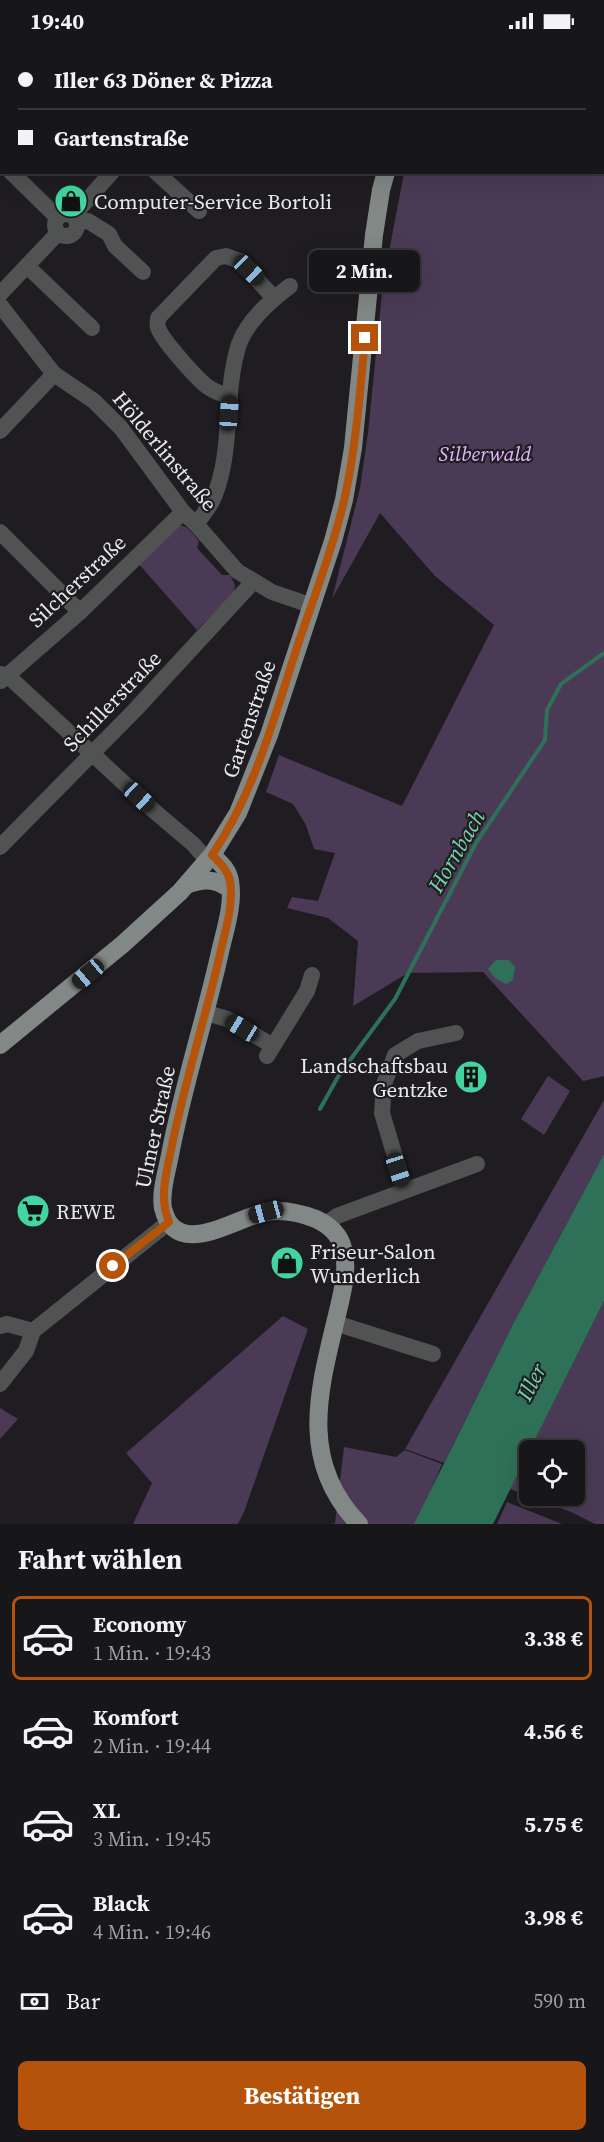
<!DOCTYPE html>
<html lang="de">
<meta charset="utf-8">
<style>
:root{--surface:#171619;--page:#201f22;--text:#f1f3f6;--muted:#9e9fa2;--line:#363538;--accent:#b45309}
body{margin:0;font-family:"Source Serif 4",serif;background:var(--page);color:var(--text);height:100vh;display:flex;flex-direction:column;font-size:22px;white-space:nowrap}
*{box-sizing:border-box;margin:0}
p{font-size:20px;color:var(--muted)}
.icon{flex:none;width:33px;height:33px;fill:none;stroke:currentColor;stroke-width:2;stroke-linecap:round;stroke-linejoin:round}
.map{position:relative;height:1482px;overflow:hidden}
.details{display:flex;flex-direction:column;background:var(--surface);flex:1}
.details>*{flex:none}
.hud{position:absolute;left:0px;top:0px;width:604px;height:132px;box-shadow:0 6px 24px #0002,0 0 0 2px var(--line);display:grid;align-content:center;height:132px;padding:0 18px;background:var(--surface)}
.tools{position:absolute;left:519px;top:1398px;display:grid;gap:12px}
.tools a{display:grid;place-items:center;width:66px;height:66px;border-radius:9px;background:var(--surface);box-shadow:0 6px 24px #0002,0 0 0 2px var(--line);font-size:30px}
.end{position:absolute;width:27px;height:27px;margin:-14px;border:8px solid #b45309;background:#fff;box-shadow:0 0 0 3px #fff}
.from{border-radius:50%}
.bubble{position:absolute;height:42px;border-radius:9px;background:var(--surface);box-shadow:0 6px 24px #0002,0 0 0 2px var(--line);font-size:20px;font-weight:700;line-height:42px;text-align:center}
.car{position:absolute;width:18px;height:36px;margin:-18px -9px;border-radius:8px;box-shadow:0 0 4px 2px #0007;background:linear-gradient(#222 24%,#8ab4d8 0 40%,#222 0 76%,#8ab4d8 0 86%,#222 0)}
.hud b{display:flex;align-items:center;gap:21px;height:57px;font-size:22px}
.hud b+b{border-top:2px solid var(--line)}
.hud i{width:15px;height:15px;background:var(--text)}
ul{padding:0;list-style:none}
li{display:flex;align-items:center;gap:18px;height:84px;margin:0 12px 9px;padding:0 6px;border:3px solid transparent;border-radius:9px}
li div{flex:1}
li b{display:block;font-size:22px}
li em{font-style:normal;font-weight:700}
li.on{border-color:var(--accent)}
li>.icon{width:54px;height:54px;stroke-width:1.5}
h2{padding:0 18px;font-size:27px;line-height:72px}
.pay{display:flex;align-items:center;gap:15px;height:66px;padding:0 18px;font-size:22px}
.pay p{margin-inline-start:auto}
.button{display:flex;gap:12px;margin-top:auto;padding:12px 18px}
.button a{flex:1;height:69px;border-radius:9px;background:var(--accent);color:#fff;font-size:24px;font-weight:700;line-height:69px;text-align:center}
.status{display:flex;justify-content:space-between;align-items:center;height:42px;padding:0 30px;background:var(--surface);direction:ltr}
.status svg{height:16px;fill:currentColor}
.map>svg:first-child{display:block}
.green{fill:#4b3a55;fill-rule:evenodd}
.water{fill:#2f7158}
.lines{fill:none;stroke-linecap:round;stroke-linejoin:round}
.stream{stroke:#2f7158;stroke-width:4}
.minor{stroke:#505351;stroke-width:16}
.major{stroke:#828885;stroke-width:18}
.route{stroke:#b45309;stroke-width:8}
.labels{text-anchor:middle;dominant-baseline:central;stroke-width:4.5;stroke-linejoin:round;paint-order:stroke}
.poi-label{font-size:21px;fill:#eae9ec;stroke:#1f1d21;text-anchor:start}
.street-label{font-size:21px;fill:#eae9ec;stroke:#1f1d21}
.park-label{font-size:21px;font-style:italic;fill:#e3b6fe;stroke:#1f1d21}
.water-label{font-size:22px;font-style:italic;fill:#74d5ae;stroke:#1f1d21}
</style>
<div class="status"><b>19:40</b><svg viewBox="0 0 49 12"><path d="M0 12V9h3v3zM5 12V6h3v6zM10 12V3h3v9zM15 12V0h3v12zM26 1h20v11H26zM47 4h2v5h-2z"/></svg></div>
<div class="map">
<svg width="604" height="1482" viewBox="0 0 604 1482">
<rect width="100%" height="100%" fill="#1f1d21"/>
<g class="green">
<polygon points="492,0 604,0 604,1034 583,1039 483,930 408,931 353,964 358,899 328,876 287,866 292,855 318,859 335,811 314,807 306,783 293,762 266,750 279,713 402,764 494,583 435,534 380,471 332,557 360,446 368,391 383,241 404,131 603,130 603,2 491,1"/>
<path d="M177 484C188 482 192 491 199 499L197 506 222 533H230L235 543 234 550 197 588 137 520Z"/>
<polygon points="548,1034 570,1049 544,1093 521,1077"/>
<polygon points="604,1058 604,1112 514,1280 444,1421 405,1407"/>
<path d="M604 1259V1482H595L571 1470 510 1447ZM530 1408H574V1454H530Z"/>
<polygon points="283,1274 308,1287 244,1470 238,1482 133,1482 152,1441 126,1411"/>
<polygon points="0,1366 18,1377 0,1397"/>
<polygon points="344,1405 396,1415 405,1408 442,1422 417,1482 331,1482 335,1481"/>
<polygon points="507,1460 562,1482 497,1482"/>
</g>
<g class="water">
<polygon points="496,918 509,918 515,925 513,938 506,942 495,936 488,927"/>
<polygon points="604,1112 604,1259 493,1482 414,1482 514,1280"/>
</g>
<g class="lines">
<polyline class="stream" points="320,1067 339,1033 395,957 476,801 545,698 547,668 561,642 604,611"/>
<g class="minor">
<polyline points="0,82 2,81"/>
<polyline points="0,120 2,121"/>
<polyline points="11,130 57,175"/>
<polyline points="156,130 199,169"/>
<circle cx="66" cy="183" r="11"/>
<polyline points="73,174 112,130"/>
<polyline points="77,180 88,179 109,192 115,204 143,230"/>
<polyline points="27,224 92,286"/>
<polyline points="0,252 58,191"/>
<polyline points="0,263 54,332 94,359 121,386 183,470 196,482 237,529 272,550 310,563"/>
<path d="M230 355C222 352 215 350 208 345 198 338 160 296 158 285 157 282 158 279 158 276L216 216 226 214 240 219 274 256"/>
<polyline points="0,389 54,332"/>
<path d="M196 482C202 474 210 465 214 455 234 406 223 352 239 302 248 278 270 259 290 244"/>
<polyline points="0,490 80,570"/>
<polyline points="0,632 7,633 153,768 193,802 208,819"/>
<polyline points="1,639 80,570 183,470"/>
<polyline points="0,805 135,668 253,540"/>
<polyline points="207,971 227,977 273,1004"/>
<polyline points="267,1014 307,949 312,933"/>
<polyline points="405,1148 382,1071 384,1042 395,1013 418,999 456,991"/>
<polyline points="326,1182 337,1174 477,1122"/>
<polyline points="335,1281 433,1312"/>
<polyline points="0,1284 7,1282 33,1289"/>
<polyline points="33,1289 169,1180"/>
<polyline points="0,1342 26,1309 33,1289"/>
</g>
<g class="major">
<polyline points="432,2 433,0"/>
<path d="M212 813C220 821 228 827 230 839 234 862 225 888 220 910 205 978 183 1044 170 1113 167 1129 160 1150 163 1166 176 1220 235 1175 267 1170 284 1167 300 1171 316 1177 329 1183 339 1191 343 1206 349 1227 342 1252 337 1273 319 1348 298 1419 359 1482"/>
<path d="M186 843C201 838 212 836 225 844"/>
<polyline points="0,1003 123,902 180,850 212,813 238,771 269,693 333,499 344,458 353,406 374,193 381,148 386,130"/>
</g>
</g>
<g class="lines">
<path class="route" d="M113 1224 169 1180C159 1156 166 1133 171 1108 184 1042 205 978 220 912 225 889 234 863 230 839 228 828 220 821 212 813 251 756 270 690 291 624 308 569 331 515 344 459 356 406 360 350 365 296"/>
</g>
<defs>
<symbol id="shop-disc" viewBox="-11 -11 22 22"><circle r="9.5" fill="#42d4a1" stroke="#1f1d21"/><path d="M-5-2.5h2.3a2.7 3.5 0 0 1 5.4 0H5L5.5 6h-11ZM-1.5-2.5h3a1.5 2.3 0 0 0-3 0Z" fill="#111"/></symbol>
<symbol id="building-disc" viewBox="-11 -11 22 22"><circle r="9.5" fill="#42d4a1" stroke="#1f1d21"/><path d="M-4-6H4V6H1V3H-1V6H-4ZM-2.5-4.3h1.7v1.8h-1.7ZM.8-4.3h1.7v1.8H.8ZM-2.5-1h1.7V.8h-1.7ZM.8-1h1.7V.8H.8Z" fill="#111"/></symbol>
<symbol id="supermarket-disc" viewBox="-11 -11 22 22"><circle r="9.5" fill="#42d4a1" stroke="#1f1d21"/><path d="M-6-5.5h2.5l.6 2H6L4.5 2H-2.5L-4.4-4H-6ZM-1.5 3.2a1.3 1.3 0 1 0 .1 0ZM3 3.2a1.3 1.3 0 1 0 .1 0Z" fill="#111"/></symbol>
</defs>
<g fill-rule="evenodd">
<use href="#shop-disc" x="52" y="140" width="38" height="38"/>
<use href="#building-disc" x="452" y="1016" width="38" height="38"/>
<use href="#supermarket-disc" x="14" y="1150" width="38" height="38"/>
<use href="#shop-disc" x="268" y="1202" width="38" height="38"/>
</g>
<g class="labels">
<g class="poi-label">
<text x="94" y="159">Computer-Service Bortoli</text>
<text x="448" y="1023" text-anchor="end">Landschaftsbau<tspan x="448" dy="24">Gentzke</tspan></text>
<text x="56" y="1169">REWE</text>
<text x="310" y="1209">Friseur-Salon<tspan x="310" dy="24">Wunderlich</tspan></text>
</g>
<g class="street-label">
<text transform="translate(165 409) rotate(50)">Hölderlinstraße</text>
<text transform="translate(77 539) rotate(-43)">Silcherstraße</text>
<text transform="translate(112 659) rotate(-46)">Schillerstraße</text>
<text transform="translate(249 677) rotate(-71)">Gartenstraße</text>
<text transform="translate(155 1085) rotate(-78)">Ulmer Straße</text>
</g>
<g class="park-label">
<text x="485" y="411">Silberwald</text>
</g>
<g class="water-label">
<text transform="translate(456 809) rotate(-60)">Hornbach</text>
<text transform="translate(531 1340) rotate(-63)">Iller</text>
</g>
</g>
</svg>
<div class="tools">
<a><svg class="icon" aria-label="locate" viewBox="0 0 24 24"><circle cx="12" cy="12" r="6"/><path d="M12 2v4M12 18v4M2 12h4M18 12h4"/></svg></a>
</div>
<i class="end from" style="left:113px;top:1224px"></i>
<i class="end" style="left:365px;top:296px"></i>
<div class="bubble" style="left:309px;top:208px;width:111px">2 Min.</div>
<i class="car" style="left:249px;top:228px;rotate:134deg"></i>
<i class="car" style="left:229px;top:371px;rotate:4deg"></i>
<i class="car" style="left:139px;top:755px;rotate:133deg"></i>
<i class="car" style="left:88px;top:932px;rotate:230deg"></i>
<i class="car" style="left:242px;top:986px;rotate:301deg"></i>
<i class="car" style="left:398px;top:1128px;rotate:162deg"></i>
<i class="car" style="left:266px;top:1170px;rotate:255deg"></i>
<div class="hud">
<b><i class="from"></i>Iller 63 Döner &amp; Pizza</b>
<b><i></i>Gartenstraße</b>
</div>
</div>
<section class="details">
<h2>Fahrt wählen</h2>
<ul>
<li class="on"><svg class="icon" aria-label="car" viewBox="0 0 24 24"><path d="M5 17H2v-5l4-1 3-4h7l3 4 3 1v5h-3M9 17h6M6 11h13"/><circle cx="7" cy="17" r="2"/><circle cx="17" cy="17" r="2"/></svg><div><b>Economy</b><p>1 Min. · 19:43</p></div><em>3.38 €</em></li>
<li><svg class="icon" aria-label="car" viewBox="0 0 24 24"><path d="M5 17H2v-5l4-1 3-4h7l3 4 3 1v5h-3M9 17h6M6 11h13"/><circle cx="7" cy="17" r="2"/><circle cx="17" cy="17" r="2"/></svg><div><b>Komfort</b><p>2 Min. · 19:44</p></div><em>4.56 €</em></li>
<li><svg class="icon" aria-label="car" viewBox="0 0 24 24"><path d="M5 17H2v-5l4-1 3-4h7l3 4 3 1v5h-3M9 17h6M6 11h13"/><circle cx="7" cy="17" r="2"/><circle cx="17" cy="17" r="2"/></svg><div><b>XL</b><p>3 Min. · 19:45</p></div><em>5.75 €</em></li>
<li><svg class="icon" aria-label="car" viewBox="0 0 24 24"><path d="M5 17H2v-5l4-1 3-4h7l3 4 3 1v5h-3M9 17h6M6 11h13"/><circle cx="7" cy="17" r="2"/><circle cx="17" cy="17" r="2"/></svg><div><b>Black</b><p>4 Min. · 19:46</p></div><em>3.98 €</em></li>
</ul>
<div class="pay"><svg class="icon" aria-label="cash" viewBox="0 0 24 24"><path d="M3 7h18v10H3z"/><circle cx="12" cy="12" r="2"/></svg>Bar<p>590 m</p></div>
<div class="button"><a>Bestätigen</a></div>
</section>
